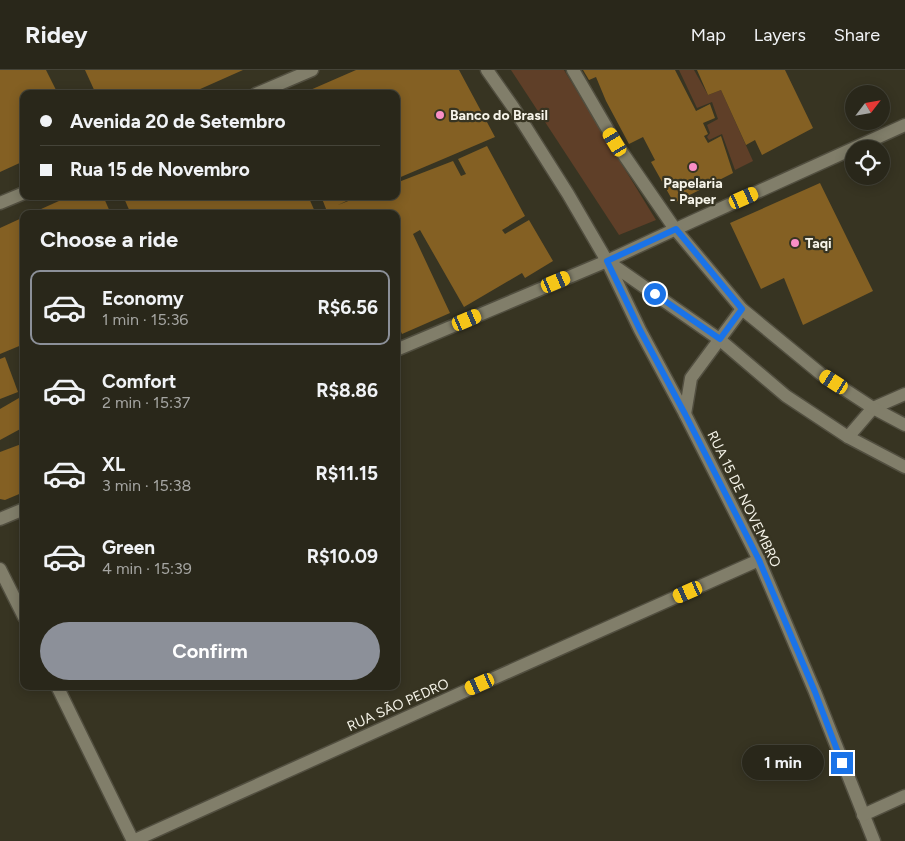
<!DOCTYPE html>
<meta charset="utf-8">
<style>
:root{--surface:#29271a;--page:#353327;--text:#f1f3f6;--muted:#a5a5a2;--line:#454439;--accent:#8c9099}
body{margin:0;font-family:Figtree,sans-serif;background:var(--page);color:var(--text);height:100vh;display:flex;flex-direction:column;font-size:19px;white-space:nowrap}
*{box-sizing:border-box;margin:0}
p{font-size:16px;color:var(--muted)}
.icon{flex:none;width:28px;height:28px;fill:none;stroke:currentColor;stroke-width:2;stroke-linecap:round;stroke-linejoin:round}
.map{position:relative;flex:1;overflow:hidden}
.sheet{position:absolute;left:20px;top:140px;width:380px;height:480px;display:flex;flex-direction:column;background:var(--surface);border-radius:10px;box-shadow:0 2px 12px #0003,0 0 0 1px var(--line)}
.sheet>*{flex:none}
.top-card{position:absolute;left:20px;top:20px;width:380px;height:110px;border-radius:10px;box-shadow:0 2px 12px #0003,0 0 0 1px var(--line);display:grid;align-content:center;height:110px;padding:0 20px;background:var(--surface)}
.needle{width:32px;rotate:59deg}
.tools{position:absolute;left:845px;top:15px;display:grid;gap:10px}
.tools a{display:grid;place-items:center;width:45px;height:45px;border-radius:50%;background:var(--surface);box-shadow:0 2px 12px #0003,0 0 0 1px var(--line);font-size:25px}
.end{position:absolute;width:22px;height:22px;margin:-11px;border:6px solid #1a73e8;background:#fff;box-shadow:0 0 0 2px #fff}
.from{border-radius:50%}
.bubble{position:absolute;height:35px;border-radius:18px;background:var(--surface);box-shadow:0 2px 12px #0003,0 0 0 1px var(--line);font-size:16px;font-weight:700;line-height:35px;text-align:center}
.car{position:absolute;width:15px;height:30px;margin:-15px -8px;border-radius:6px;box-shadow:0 0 4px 1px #0007;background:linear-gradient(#f5c518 24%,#345 0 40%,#f5c518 0 76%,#345 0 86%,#f5c518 0)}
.top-card b{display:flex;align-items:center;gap:18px;height:48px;font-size:19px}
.top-card b+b{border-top:1px solid var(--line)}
.top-card i{width:12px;height:12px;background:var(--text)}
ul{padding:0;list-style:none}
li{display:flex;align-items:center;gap:15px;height:75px;margin:0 10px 8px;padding:0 10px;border:2px solid transparent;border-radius:10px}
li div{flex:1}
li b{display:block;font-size:19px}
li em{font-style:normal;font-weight:700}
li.active{border-color:var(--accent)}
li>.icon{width:45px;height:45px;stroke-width:1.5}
h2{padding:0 20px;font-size:22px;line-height:60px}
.cta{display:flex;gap:10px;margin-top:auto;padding:10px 20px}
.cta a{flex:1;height:58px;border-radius:30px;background:var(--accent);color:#fff;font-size:20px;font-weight:700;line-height:58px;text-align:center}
header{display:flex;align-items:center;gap:30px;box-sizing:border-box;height:70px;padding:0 25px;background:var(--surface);border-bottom:1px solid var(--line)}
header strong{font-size:24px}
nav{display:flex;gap:28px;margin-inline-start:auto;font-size:18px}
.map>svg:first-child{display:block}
.green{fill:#5f3f28}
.building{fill:#846023}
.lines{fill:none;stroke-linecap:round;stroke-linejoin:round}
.street-casing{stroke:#524f40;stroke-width:15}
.secondary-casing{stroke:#524f40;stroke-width:15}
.street{stroke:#817e6a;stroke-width:12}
.secondary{stroke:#817e6a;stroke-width:12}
.route{stroke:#1a73e8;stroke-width:6}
.poi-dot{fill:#fa8fc6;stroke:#373422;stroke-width:2}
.labels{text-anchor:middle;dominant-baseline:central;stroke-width:4.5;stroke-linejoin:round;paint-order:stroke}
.poi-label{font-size:14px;font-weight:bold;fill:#f6f4e9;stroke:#373422;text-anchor:start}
.street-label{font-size:14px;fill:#f6f4e9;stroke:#373422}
</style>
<header>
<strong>Ridey</strong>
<nav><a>Map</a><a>Layers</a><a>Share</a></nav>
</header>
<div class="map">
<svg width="905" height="771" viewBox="0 0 905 771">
<rect width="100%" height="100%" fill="#373422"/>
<g class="green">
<polygon points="511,0 564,0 656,150 619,165"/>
<polygon points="679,0 694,0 708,25 721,20 753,91 735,100 722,64 709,70 707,67 710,63 707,55 718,49 712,32 697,38"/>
</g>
<g class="building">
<polygon points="0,0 46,0 58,24 24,24 24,91 0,102"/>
<polygon points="85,0 243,0 189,24 96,24"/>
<polygon points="356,0 459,0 495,67 396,109 396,24 301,24"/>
<polygon points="583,0 675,0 696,41 710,34 715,48 703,53 708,64 704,66 708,73 721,66 733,103 674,133 651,92 655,90 643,67 629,74 606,31 596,7 589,10"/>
<polygon points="697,0 785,0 813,58 762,85 755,70 746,75 721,20 708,25"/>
<polygon points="487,76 525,146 502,160 505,164 529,150 553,191 525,208 522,203 464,237 420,160 413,164 450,243 402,264 398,255 396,256 396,144 328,144 321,126 357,126 338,135 361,126 396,126 396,113 453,91 461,106 466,104 458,89"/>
<polygon points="820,113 873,221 803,255 784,208 761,219 730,153"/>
<polygon points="70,126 103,126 111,144 30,144"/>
<polygon points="123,126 308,126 316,144 131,144"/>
<polygon points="24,147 24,274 0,284 0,158"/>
<polygon points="5,287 18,322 0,329 0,289"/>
<polygon points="19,328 24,337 24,357 0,370 0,339"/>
<polygon points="24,373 24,422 5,430 0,429 0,382"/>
</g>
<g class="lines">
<defs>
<g id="street">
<polyline points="256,24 312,0"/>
<polyline points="0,133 24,123"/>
<polyline points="607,191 640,260 685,344 759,490 815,622 874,771"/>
<polyline points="396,280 607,191 691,152 905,55"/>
<polyline points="685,344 691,308 742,239"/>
<polyline points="848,367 873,338 905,324"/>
<polyline points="0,449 24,439"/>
<polyline points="863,745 905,726"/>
<polyline points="133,771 463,622 759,490"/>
</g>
<g id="secondary">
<polyline points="487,0 513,37 568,124 607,191 719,269 786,326 848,367 905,397"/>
<polyline points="573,0 615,72 675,159 742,239 821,304 873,338 905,355"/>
<polyline points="0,499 24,547"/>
<polyline points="57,616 133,771"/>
</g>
</defs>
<use href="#street" class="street-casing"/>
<use href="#secondary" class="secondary-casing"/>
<use href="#street" class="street"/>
<use href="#secondary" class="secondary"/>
</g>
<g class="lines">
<polyline class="route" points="655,224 720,269 742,239 676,159 607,191 640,260 685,344 759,490 815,622 842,693"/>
</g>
<g class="poi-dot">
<circle cx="440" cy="45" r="5"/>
<circle cx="693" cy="97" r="5"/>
<circle cx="795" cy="173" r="5"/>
</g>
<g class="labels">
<g class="poi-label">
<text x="450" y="45">Banco do Brasil</text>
<text x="693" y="113" text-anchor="middle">Papelaria<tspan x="693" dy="16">- Paper</tspan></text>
<text x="805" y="173">Taqi</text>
</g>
<g class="street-label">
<text transform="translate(744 429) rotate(64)">RUA 15 DE NOVEMBRO</text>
<text transform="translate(398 635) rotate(-24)">RUA SÃO PEDRO</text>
</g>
</g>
</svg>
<div class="tools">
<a><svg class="needle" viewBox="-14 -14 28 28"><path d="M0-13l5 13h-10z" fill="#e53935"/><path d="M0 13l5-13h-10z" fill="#a5a5a2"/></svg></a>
<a><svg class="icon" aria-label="locate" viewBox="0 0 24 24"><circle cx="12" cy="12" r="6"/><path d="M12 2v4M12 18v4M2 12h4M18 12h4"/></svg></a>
</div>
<i class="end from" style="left:655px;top:224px"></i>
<i class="end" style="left:842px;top:693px"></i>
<div class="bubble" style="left:742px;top:675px;width:82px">1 min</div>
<i class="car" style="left:615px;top:72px;rotate:329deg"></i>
<i class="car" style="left:744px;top:128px;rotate:66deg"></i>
<i class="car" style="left:556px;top:212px;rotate:67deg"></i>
<i class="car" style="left:467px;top:250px;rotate:67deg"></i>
<i class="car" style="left:834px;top:312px;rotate:303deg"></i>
<i class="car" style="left:688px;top:522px;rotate:246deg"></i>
<i class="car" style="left:480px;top:614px;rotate:246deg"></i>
<div class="top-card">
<b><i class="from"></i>Avenida 20 de Setembro</b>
<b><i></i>Rua 15 de Novembro</b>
</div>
<section class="sheet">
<h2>Choose a ride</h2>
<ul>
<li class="active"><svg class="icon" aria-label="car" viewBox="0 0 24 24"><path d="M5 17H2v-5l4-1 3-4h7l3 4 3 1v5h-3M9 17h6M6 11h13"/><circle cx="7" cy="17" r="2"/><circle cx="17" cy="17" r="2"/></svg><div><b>Economy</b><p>1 min · 15:36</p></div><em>R$6.56</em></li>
<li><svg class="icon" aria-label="car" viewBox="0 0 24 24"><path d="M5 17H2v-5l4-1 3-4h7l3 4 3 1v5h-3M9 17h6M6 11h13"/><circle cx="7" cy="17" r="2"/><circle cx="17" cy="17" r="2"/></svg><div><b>Comfort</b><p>2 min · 15:37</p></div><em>R$8.86</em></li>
<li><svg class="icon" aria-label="car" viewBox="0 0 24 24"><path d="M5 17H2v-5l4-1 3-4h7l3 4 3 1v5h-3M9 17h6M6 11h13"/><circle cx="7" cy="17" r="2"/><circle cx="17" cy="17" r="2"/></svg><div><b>XL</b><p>3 min · 15:38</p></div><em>R$11.15</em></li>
<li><svg class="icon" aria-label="car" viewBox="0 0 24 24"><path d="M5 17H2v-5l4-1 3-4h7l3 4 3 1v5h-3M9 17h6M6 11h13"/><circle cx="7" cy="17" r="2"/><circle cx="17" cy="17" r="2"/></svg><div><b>Green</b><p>4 min · 15:39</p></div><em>R$10.09</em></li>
</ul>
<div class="cta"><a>Confirm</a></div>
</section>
</div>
